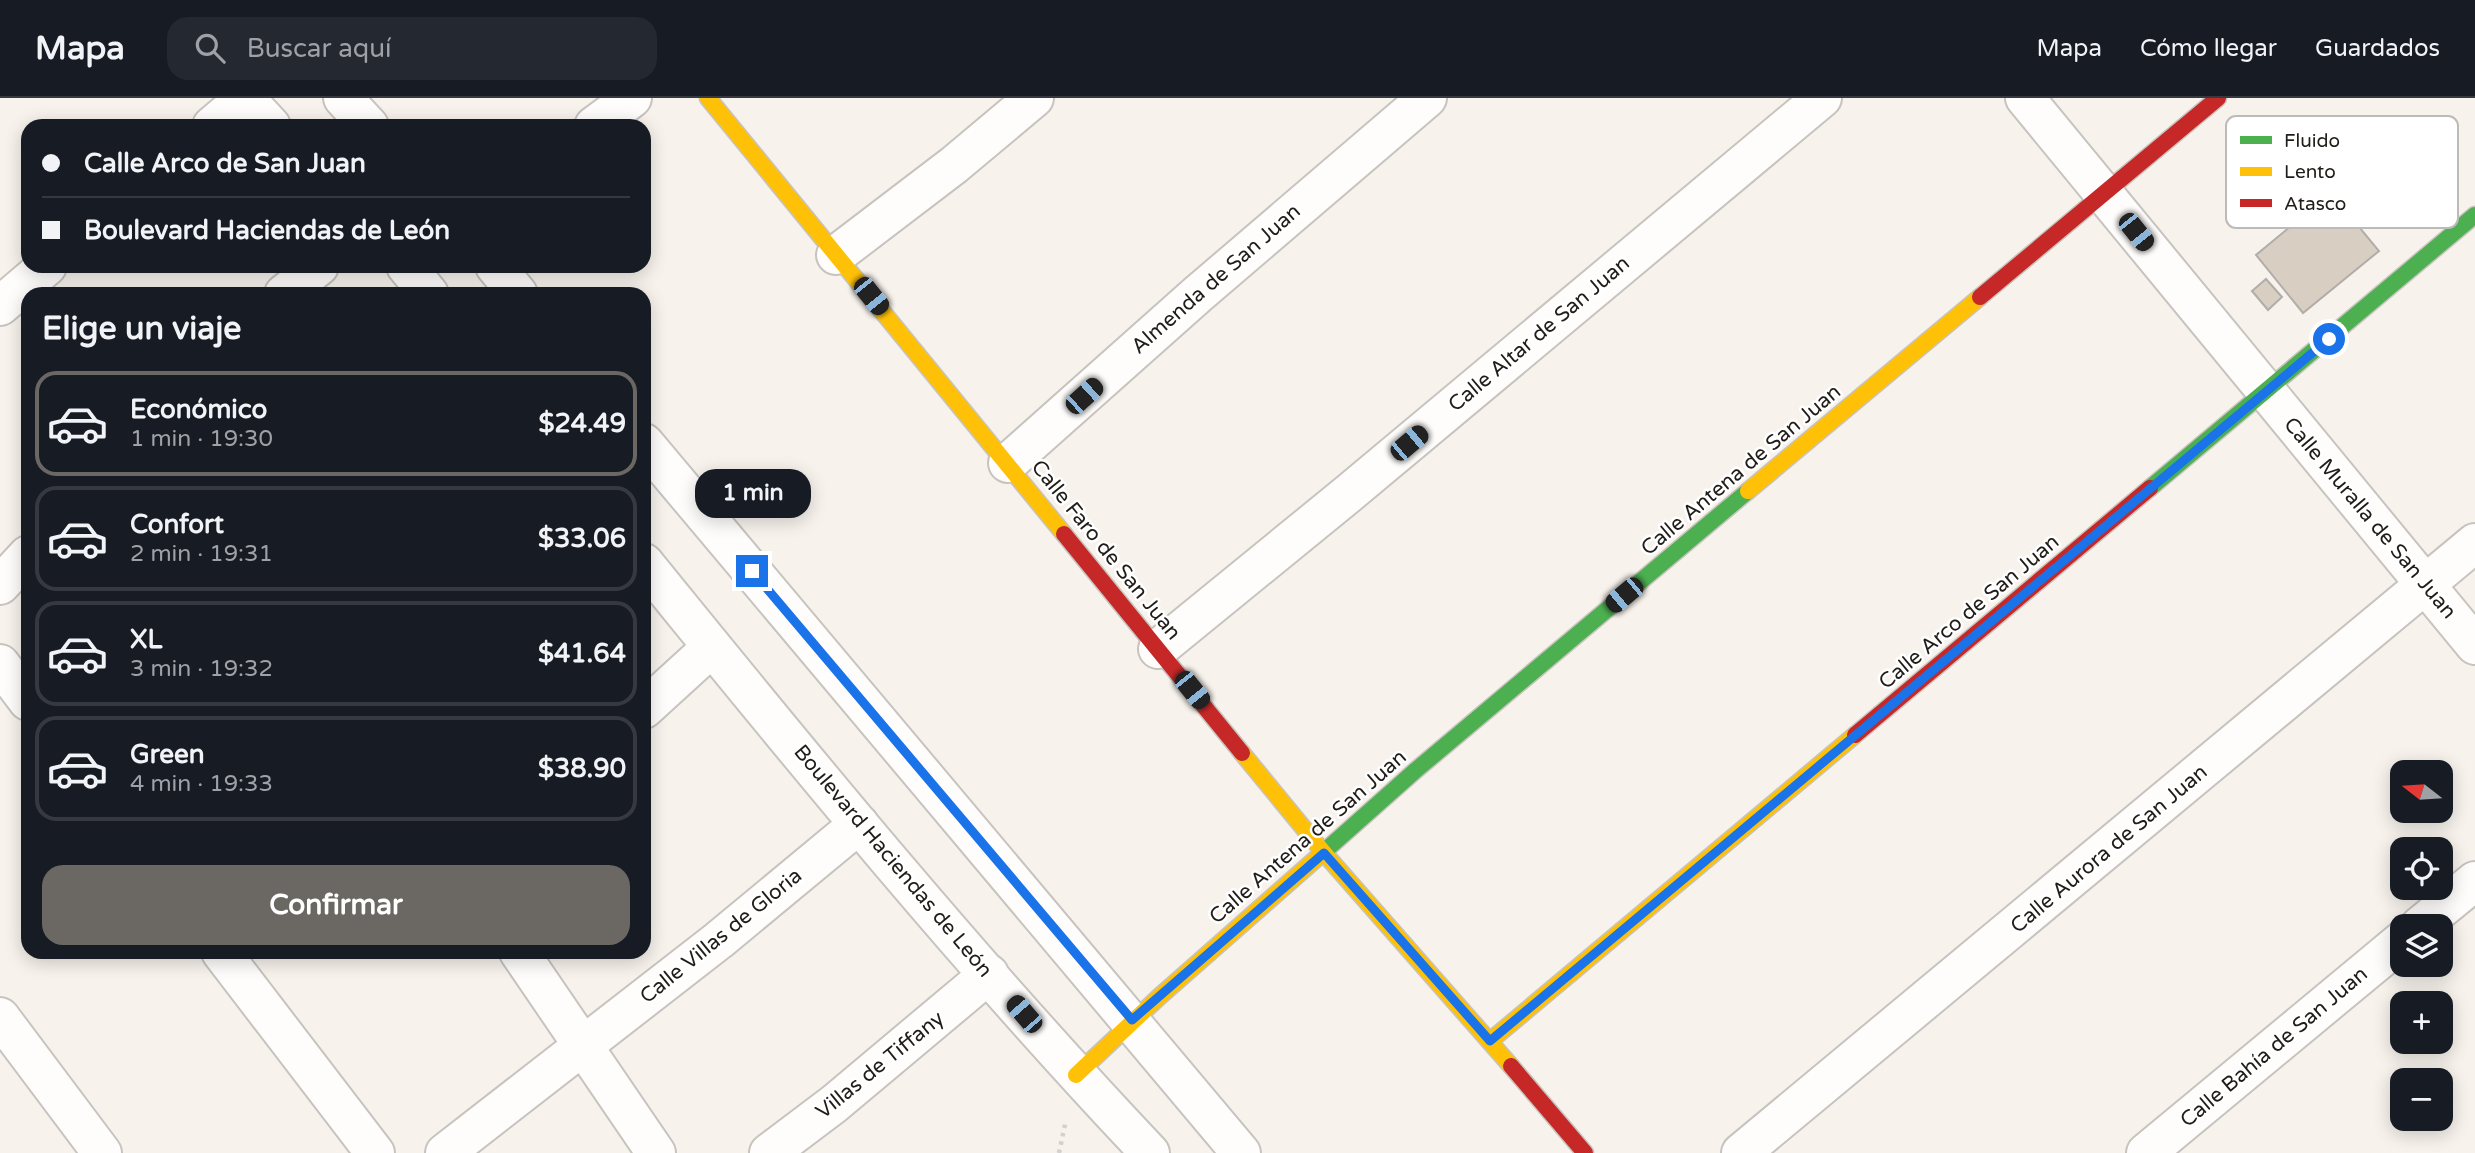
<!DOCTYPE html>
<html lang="es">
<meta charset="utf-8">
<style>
:root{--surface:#171b24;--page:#242831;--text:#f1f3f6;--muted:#9ea1a6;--line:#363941;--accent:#6b6762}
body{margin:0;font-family:"Varela Round",sans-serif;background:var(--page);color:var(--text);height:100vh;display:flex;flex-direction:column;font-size:26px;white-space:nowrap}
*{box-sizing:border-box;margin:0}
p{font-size:23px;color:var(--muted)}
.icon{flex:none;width:38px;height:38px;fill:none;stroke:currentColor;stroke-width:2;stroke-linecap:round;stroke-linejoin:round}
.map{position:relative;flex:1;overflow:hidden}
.sheet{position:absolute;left:21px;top:189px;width:630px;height:672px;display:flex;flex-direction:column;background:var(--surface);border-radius:21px;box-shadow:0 4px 18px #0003}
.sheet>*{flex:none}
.hud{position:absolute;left:21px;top:21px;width:630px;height:154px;border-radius:21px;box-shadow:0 4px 18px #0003;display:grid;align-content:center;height:154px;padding:0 21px;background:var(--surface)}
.needle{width:46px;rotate:287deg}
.fabs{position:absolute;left:2390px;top:662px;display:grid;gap:14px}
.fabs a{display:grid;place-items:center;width:63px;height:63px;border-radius:14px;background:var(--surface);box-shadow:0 4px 18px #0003;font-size:35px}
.end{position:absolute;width:32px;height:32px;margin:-16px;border:9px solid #1a73e8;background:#fff;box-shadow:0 0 0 4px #fff}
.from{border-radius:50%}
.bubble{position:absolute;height:49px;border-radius:21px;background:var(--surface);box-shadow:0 4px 18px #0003;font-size:23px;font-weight:700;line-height:49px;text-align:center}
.car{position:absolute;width:21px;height:42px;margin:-21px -10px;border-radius:9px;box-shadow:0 0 5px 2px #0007;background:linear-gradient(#222 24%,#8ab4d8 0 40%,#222 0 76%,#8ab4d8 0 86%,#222 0)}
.hud b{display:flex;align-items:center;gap:24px;height:66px;font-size:26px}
.hud b+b{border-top:2px solid var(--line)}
.hud i{width:18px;height:18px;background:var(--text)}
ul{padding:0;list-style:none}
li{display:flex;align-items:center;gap:21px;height:105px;margin:0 14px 10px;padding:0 7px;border:4px solid var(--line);border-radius:21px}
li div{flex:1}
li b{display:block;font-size:26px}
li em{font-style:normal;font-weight:700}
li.selected{border-color:var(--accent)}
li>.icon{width:63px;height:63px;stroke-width:1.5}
h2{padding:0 21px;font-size:32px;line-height:84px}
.action{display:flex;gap:14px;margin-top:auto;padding:14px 21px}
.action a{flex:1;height:80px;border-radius:21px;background:var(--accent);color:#fff;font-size:28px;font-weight:700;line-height:80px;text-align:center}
header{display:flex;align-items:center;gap:42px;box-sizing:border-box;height:98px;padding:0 35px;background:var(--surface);border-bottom:2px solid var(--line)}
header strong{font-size:33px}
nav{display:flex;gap:38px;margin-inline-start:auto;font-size:24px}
.search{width:490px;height:63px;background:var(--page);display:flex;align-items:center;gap:18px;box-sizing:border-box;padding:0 24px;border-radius:21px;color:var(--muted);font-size:26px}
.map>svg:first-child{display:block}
.building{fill:#d9cec2;stroke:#b1ada9;stroke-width:2}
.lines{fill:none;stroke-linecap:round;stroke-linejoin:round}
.street-casing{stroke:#c7c3be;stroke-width:42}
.fast-casing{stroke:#c7c3be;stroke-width:19}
.slow-casing{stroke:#c7c3be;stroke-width:19}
.jam-casing{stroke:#c7c3be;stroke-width:19}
.path{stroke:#d2d1cf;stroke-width:4.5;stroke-dasharray:3.5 5;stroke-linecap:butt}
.street{stroke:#fefdfc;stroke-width:38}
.fast{stroke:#4caf50;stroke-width:16}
.slow{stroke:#ffc107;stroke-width:16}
.jam{stroke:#c62828;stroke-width:16}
.route{stroke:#1a73e8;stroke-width:9}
.labels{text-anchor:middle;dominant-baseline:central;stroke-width:5;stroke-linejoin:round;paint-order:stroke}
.street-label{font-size:21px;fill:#201c18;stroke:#fff}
.key{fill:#fff;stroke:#bcbbba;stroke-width:2}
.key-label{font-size:19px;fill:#201c18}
</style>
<header>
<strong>Mapa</strong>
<div class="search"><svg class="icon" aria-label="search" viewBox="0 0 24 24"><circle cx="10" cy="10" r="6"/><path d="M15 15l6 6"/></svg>Buscar aquí</div>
<nav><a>Mapa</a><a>Cómo llegar</a><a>Guardados</a></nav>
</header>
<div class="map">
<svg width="2475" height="1055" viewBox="0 0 2475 1055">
<rect width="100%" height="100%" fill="#f7f2ec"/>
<g class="building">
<polygon points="2331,95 2379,153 2303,215 2256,157"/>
<polygon points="2266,181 2282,199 2268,212 2252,193"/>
</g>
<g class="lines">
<defs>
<g id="street">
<polyline points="245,0 271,28"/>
<polyline points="343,0 369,28"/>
<polyline points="2025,0 2475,547"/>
<polyline points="212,28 245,0"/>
<polyline points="594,28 632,0"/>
<polyline points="836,157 954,67 1034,0"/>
<polyline points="406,168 429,196"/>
<polyline points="495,168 518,196"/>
<polyline points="284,196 319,168"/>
<polyline points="0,208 47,168"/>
<polyline points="644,345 1241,1055"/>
<polyline points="1008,365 1198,196 1427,0"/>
<path d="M644 465C807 666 972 867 1150 1055"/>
<polyline points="0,487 28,457"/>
<polyline points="1158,551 1348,396 1822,0"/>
<polyline points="0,566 28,603"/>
<polyline points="644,611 712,549"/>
<polyline points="2420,828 2475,783"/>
<polyline points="221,854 375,1055"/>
<polyline points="519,854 656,1055"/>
<polyline points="0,919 102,1055"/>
<polyline points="445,1055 719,842 859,726"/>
<polyline points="769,1055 834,1006 989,876"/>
<polyline points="1741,1055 2475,445"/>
<polyline points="2146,1055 2403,842"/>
</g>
<g id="fast">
<polyline points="2150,390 2475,117"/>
<polyline points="1318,759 1416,672 1748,393"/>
</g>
<g id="slow">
<polyline points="708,0 1064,436"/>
<polyline points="1748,393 1980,199"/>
<polyline points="1242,655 1324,755 1511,968"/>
<polyline points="1490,943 1855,637"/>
<polyline points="1076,977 1159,899 1318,759"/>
</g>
<g id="jam">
<polyline points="1980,199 2218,0"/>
<polyline points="1064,436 1242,655"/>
<polyline points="1855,637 2150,390"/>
<polyline points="1511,968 1585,1055"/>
</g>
</defs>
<use href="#street" class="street-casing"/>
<use href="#fast" class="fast-casing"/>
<use href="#slow" class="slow-casing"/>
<use href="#jam" class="jam-casing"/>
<polyline class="path" points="1059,1055 1066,1022"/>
<use href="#street" class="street"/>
<use href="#fast" class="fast"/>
<use href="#slow" class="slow"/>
<use href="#jam" class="jam"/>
</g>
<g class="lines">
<polyline class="route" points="752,473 1132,922 1324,755 1490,943 2329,241"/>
</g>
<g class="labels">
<g class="street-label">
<text transform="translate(1216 181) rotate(-41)">Almenda de San Juan</text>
<text transform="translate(1539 236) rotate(-40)">Calle Altar de San Juan</text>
<text transform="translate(1741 372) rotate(-40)">Calle Antena de San Juan</text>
<text transform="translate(2370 420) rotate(50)">Calle Muralla de San Juan</text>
<text transform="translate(1106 452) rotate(51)">Calle Faro de San Juan</text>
<text transform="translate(1969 514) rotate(-40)">Calle Arco de San Juan</text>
<text transform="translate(1308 739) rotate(-41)">Calle Antena de San Juan</text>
<text transform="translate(2109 751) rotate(-40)">Calle Aurora de San Juan</text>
<text transform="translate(893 763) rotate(50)">Boulevard Haciendas de León</text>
<text transform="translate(721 838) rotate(-39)">Calle Villas de Gloria</text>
<text transform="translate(2274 949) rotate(-40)">Calle Bahía de San Juan</text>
<text transform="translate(880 967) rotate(-39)">Villas de Tiffany</text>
</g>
</g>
<rect x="2226" y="18" width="232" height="112" rx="10" class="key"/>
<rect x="2240" y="38" width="32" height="8" fill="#4caf50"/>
<rect x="2240" y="69" width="32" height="9" fill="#ffc107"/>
<rect x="2240" y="101" width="32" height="8" fill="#c62828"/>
<g class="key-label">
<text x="2284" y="49">Fluido</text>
<text x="2284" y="80">Lento</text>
<text x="2284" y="112">Atasco</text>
</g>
</svg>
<div class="fabs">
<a><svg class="needle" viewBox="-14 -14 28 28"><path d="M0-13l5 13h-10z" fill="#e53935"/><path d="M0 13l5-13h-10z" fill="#9ea1a6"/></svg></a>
<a><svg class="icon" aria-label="locate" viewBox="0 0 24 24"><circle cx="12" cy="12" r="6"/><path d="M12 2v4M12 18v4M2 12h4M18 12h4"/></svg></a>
<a><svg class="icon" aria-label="layers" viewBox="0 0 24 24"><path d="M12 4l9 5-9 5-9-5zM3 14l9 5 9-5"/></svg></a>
<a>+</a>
<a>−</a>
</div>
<i class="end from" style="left:2329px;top:241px"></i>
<i class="end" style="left:752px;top:473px"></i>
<div class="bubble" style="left:695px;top:371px;width:116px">1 min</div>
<i class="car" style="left:2136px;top:134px;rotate:141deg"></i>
<i class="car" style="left:871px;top:198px;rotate:141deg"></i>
<i class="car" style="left:1084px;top:298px;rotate:48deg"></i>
<i class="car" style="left:1409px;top:345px;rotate:50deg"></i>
<i class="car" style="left:1624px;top:497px;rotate:230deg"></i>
<i class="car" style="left:1192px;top:592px;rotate:141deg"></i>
<i class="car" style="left:1024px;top:916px;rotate:319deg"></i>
<div class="hud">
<b><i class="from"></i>Calle Arco de San Juan</b>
<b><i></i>Boulevard Haciendas de León</b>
</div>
<section class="sheet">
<h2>Elige un viaje</h2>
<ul>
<li class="selected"><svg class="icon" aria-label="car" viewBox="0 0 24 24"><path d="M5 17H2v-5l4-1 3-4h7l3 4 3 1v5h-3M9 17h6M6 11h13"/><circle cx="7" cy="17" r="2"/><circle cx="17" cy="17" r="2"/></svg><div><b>Económico</b><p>1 min · 19:30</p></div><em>$24.49</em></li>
<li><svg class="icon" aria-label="car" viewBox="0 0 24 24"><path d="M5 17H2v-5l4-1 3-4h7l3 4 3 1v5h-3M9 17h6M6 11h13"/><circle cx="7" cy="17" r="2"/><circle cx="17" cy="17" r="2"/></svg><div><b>Confort</b><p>2 min · 19:31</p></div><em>$33.06</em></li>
<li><svg class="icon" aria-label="car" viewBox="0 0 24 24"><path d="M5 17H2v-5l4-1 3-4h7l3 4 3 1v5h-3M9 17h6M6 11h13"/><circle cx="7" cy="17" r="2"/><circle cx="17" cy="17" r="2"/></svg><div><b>XL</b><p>3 min · 19:32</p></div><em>$41.64</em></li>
<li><svg class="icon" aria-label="car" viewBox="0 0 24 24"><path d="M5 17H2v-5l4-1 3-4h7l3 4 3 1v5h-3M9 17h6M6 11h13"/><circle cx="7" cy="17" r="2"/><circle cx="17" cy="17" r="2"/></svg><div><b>Green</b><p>4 min · 19:33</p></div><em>$38.90</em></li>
</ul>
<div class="action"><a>Confirmar</a></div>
</section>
</div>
